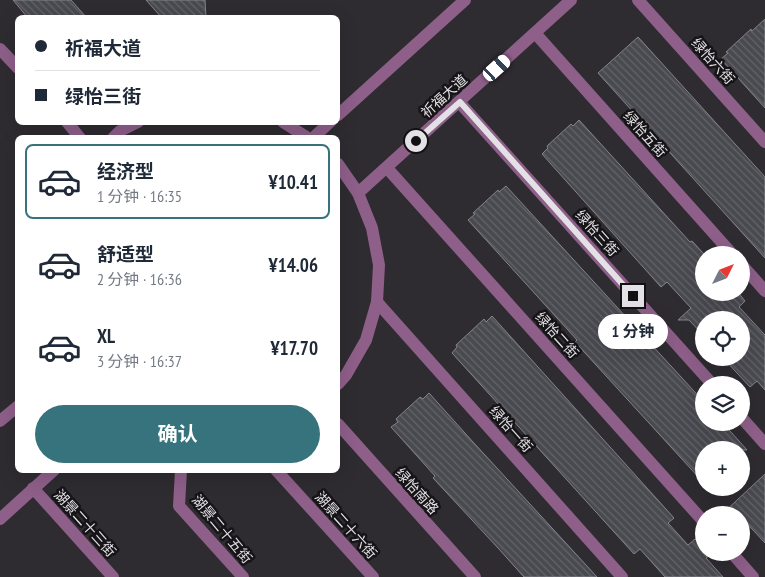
<!DOCTYPE html>
<html lang="zh">
<meta charset="utf-8">
<style>
:root{--surface:#fff;--page:#f2f2f3;--text:#1f2937;--muted:#747a83;--line:#e0e1e3;--accent:#36737c}
body{margin:0;font-family:"PT Sans Narrow","Noto Sans SC",sans-serif;background:var(--page);color:var(--text);height:100vh;display:flex;flex-direction:column;font-size:19px;white-space:nowrap}
*{box-sizing:border-box;margin:0}
p{font-size:16px;color:var(--muted)}
.icon{flex:none;width:28px;height:28px;fill:none;stroke:currentColor;stroke-width:2;stroke-linecap:round;stroke-linejoin:round}
.map{position:relative;flex:1;overflow:hidden}
.details{position:absolute;left:15px;top:135px;width:325px;height:338px;display:flex;flex-direction:column;background:var(--surface);border-radius:8px;box-shadow:0 5px 20px #0002}
.details>*{flex:none}
.top-card{position:absolute;left:15px;top:15px;width:325px;height:110px;border-radius:8px;box-shadow:0 5px 20px #0002;display:grid;align-content:center;height:110px;padding:0 20px;background:var(--surface)}
.needle{width:32px;rotate:48deg}
.buttons{position:absolute;left:695px;top:246px;display:grid;gap:10px}
.buttons a{display:grid;place-items:center;width:55px;height:55px;border-radius:50%;background:var(--surface);box-shadow:0 5px 20px #0002;font-size:25px}
.end{position:absolute;width:22px;height:22px;margin:-11px;border:6px solid #e3e1e5;background:#111;box-shadow:0 0 0 2px #111}
.from{border-radius:50%}
.bubble{position:absolute;height:35px;border-radius:18px;background:var(--surface);box-shadow:0 5px 20px #0002;font-size:16px;font-weight:700;line-height:35px;text-align:center}
.car{position:absolute;width:15px;height:30px;margin:-15px -8px;border-radius:6px;box-shadow:0 0 4px 1px #0007;background:linear-gradient(#fff 24%,#345 0 40%,#fff 0 76%,#345 0 86%,#fff 0)}
.top-card b{display:flex;align-items:center;gap:18px;height:48px;font-size:19px}
.top-card b+b{border-top:1px solid var(--line)}
.top-card i{width:12px;height:12px;background:var(--text)}
ul{padding:9px 0 0;list-style:none}
li{display:flex;align-items:center;gap:15px;height:75px;margin:0 10px 8px;padding:0 10px;border:2px solid transparent;border-radius:8px}
li div{flex:1}
li b{display:block;font-size:19px}
li em{font-style:normal;font-weight:700}
li.selected{border-color:var(--accent)}
li>.icon{width:45px;height:45px;stroke-width:1.5}
.action{display:flex;gap:10px;margin-top:auto;padding:10px 20px}
.action a{flex:1;height:58px;border-radius:30px;background:var(--accent);color:#fff;font-size:20px;font-weight:700;line-height:58px;text-align:center}
.map>svg:first-child{display:block}
.building{fill:url(#building-back-hatch);stroke:#84848c}
.lines{fill:none;stroke-linecap:round;stroke-linejoin:round}
.minor{stroke:#8e5f89;stroke-width:12}
.route{stroke:#e3e1e5;stroke-width:6}
.labels{text-anchor:middle;dominant-baseline:central;stroke-width:5;stroke-linejoin:round;paint-order:stroke}
.street-label{font-size:14px;fill:#e3e1e5;stroke:#161417}
</style>
<div class="map">
<svg width="765" height="577" viewBox="0 0 765 577">
<defs>
<pattern id="building-back-hatch" width="6" height="6" patternUnits="userSpaceOnUse" patternTransform="scale(1.25)"><rect width="6" height="6" fill="#494950"/><path d="M-1 5l2 2M0 0l6 6M5-1l2 2" fill="none" stroke="#636369"/></pattern>
</defs>
<rect width="100%" height="100%" fill="#2e2b31"/>
<g class="building">
<polygon points="13,0 71,0 87,18 28,18"/>
<polygon points="146,0 205,0 206,18 162,18"/>
<polygon points="765,19 765,108 721,59 728,53 726,52 751,29 752,31"/>
<polygon points="638,37 765,177 765,258 598,73"/>
<polygon points="579,120 690,242 692,241 704,254 704,292 738,292 745,301 739,307 765,335 765,390 757,381 750,387 723,358 741,358 741,320 704,320 704,336 689,320 678,320 691,308 667,282 661,287 542,154 548,148 547,146 571,124 573,126"/>
<polygon points="506,186 704,402 704,422 722,422 747,450 704,450 704,483 691,469 575,342 577,340 468,220 475,214 473,213 498,190 499,192"/>
<polygon points="492,316 674,518 668,523 688,545 695,539 704,548 704,552 708,552 710,555 706,558 723,577 665,577 640,549 634,554 452,353 457,347 456,345 484,319 486,322"/>
<polygon points="429,393 473,442 597,577 524,577 498,548 433,478 435,476 391,427 398,422 396,419 420,397 423,399"/>
<polygon points="765,474 765,543 741,517 741,515 721,515"/>
</g>
<g class="lines">
<g class="minor">
<polyline points="638,0 765,142"/>
<polyline points="535,33 733,255"/>
<polyline points="0,49 18,68"/>
<polyline points="459,102 713,385"/>
<polyline points="338,115 465,0"/>
<polyline points="67,122 80,138"/>
<polyline points="283,122 308,138"/>
<polyline points="113,138 120,131 138,122"/>
<polyline points="313,138 330,122"/>
<polyline points="338,164 358,193 372,228 379,265 377,302 366,340 346,375 338,384"/>
<polyline points="387,168 704,522"/>
<polyline points="358,193 571,0"/>
<polyline points="741,264 765,291"/>
<polyline points="377,302 622,577"/>
<polyline points="741,417 765,444"/>
<polyline points="0,421 18,406"/>
<polyline points="338,424 475,577"/>
<polyline points="181,470 179,506 243,577"/>
<polyline points="276,470 373,577"/>
<polyline points="33,488 113,577"/>
<polyline points="0,519 54,470"/>
<polyline points="731,552 753,577"/>
</g>
</g>
<g class="lines">
<polyline class="route" points="416,141 460,102 633,296"/>
</g>
<g class="labels">
<g class="street-label">
<text transform="translate(713 61) rotate(48)">绿怡六街</text>
<text transform="translate(444 96) rotate(-42)">祈福大道</text>
<text transform="translate(645 134) rotate(48)">绿怡五街</text>
<text transform="translate(597 233) rotate(48)">绿怡三街</text>
<text transform="translate(557 335) rotate(48)">绿怡二街</text>
<text transform="translate(511 429) rotate(48)">绿怡一街</text>
<text transform="translate(417 491) rotate(48)">绿怡南路</text>
<text transform="translate(85 523) rotate(48)">湖景二十三街</text>
<text transform="translate(346 525) rotate(48)">湖景二十六街</text>
<text transform="translate(222 529) rotate(50)">湖景二十五街</text>
</g>
</g>
</svg>
<div class="buttons">
<a><svg class="needle" viewBox="-14 -14 28 28"><path d="M0-13l5 13h-10z" fill="#e53935"/><path d="M0 13l5-13h-10z" fill="#747a83"/></svg></a>
<a><svg class="icon" aria-label="locate" viewBox="0 0 24 24"><circle cx="12" cy="12" r="6"/><path d="M12 2v4M12 18v4M2 12h4M18 12h4"/></svg></a>
<a><svg class="icon" aria-label="layers" viewBox="0 0 24 24"><path d="M12 4l9 5-9 5-9-5zM3 14l9 5 9-5"/></svg></a>
<a>+</a>
<a>−</a>
</div>
<i class="end from" style="left:416px;top:141px"></i>
<i class="end" style="left:633px;top:296px"></i>
<div class="bubble" style="left:598px;top:314px;width:70px">1 分钟</div>
<i class="car" style="left:497px;top:68px;rotate:48deg"></i>
<div class="top-card">
<b><i class="from"></i>祈福大道</b>
<b><i></i>绿怡三街</b>
</div>
<section class="details">
<ul>
<li class="selected"><svg class="icon" aria-label="car" viewBox="0 0 24 24"><path d="M5 17H2v-5l4-1 3-4h7l3 4 3 1v5h-3M9 17h6M6 11h13"/><circle cx="7" cy="17" r="2"/><circle cx="17" cy="17" r="2"/></svg><div><b>经济型</b><p>1 分钟 · 16:35</p></div><em>¥10.41</em></li>
<li><svg class="icon" aria-label="car" viewBox="0 0 24 24"><path d="M5 17H2v-5l4-1 3-4h7l3 4 3 1v5h-3M9 17h6M6 11h13"/><circle cx="7" cy="17" r="2"/><circle cx="17" cy="17" r="2"/></svg><div><b>舒适型</b><p>2 分钟 · 16:36</p></div><em>¥14.06</em></li>
<li><svg class="icon" aria-label="car" viewBox="0 0 24 24"><path d="M5 17H2v-5l4-1 3-4h7l3 4 3 1v5h-3M9 17h6M6 11h13"/><circle cx="7" cy="17" r="2"/><circle cx="17" cy="17" r="2"/></svg><div><b>XL</b><p>3 分钟 · 16:37</p></div><em>¥17.70</em></li>
</ul>
<div class="action"><a>确认</a></div>
</section>
</div>
